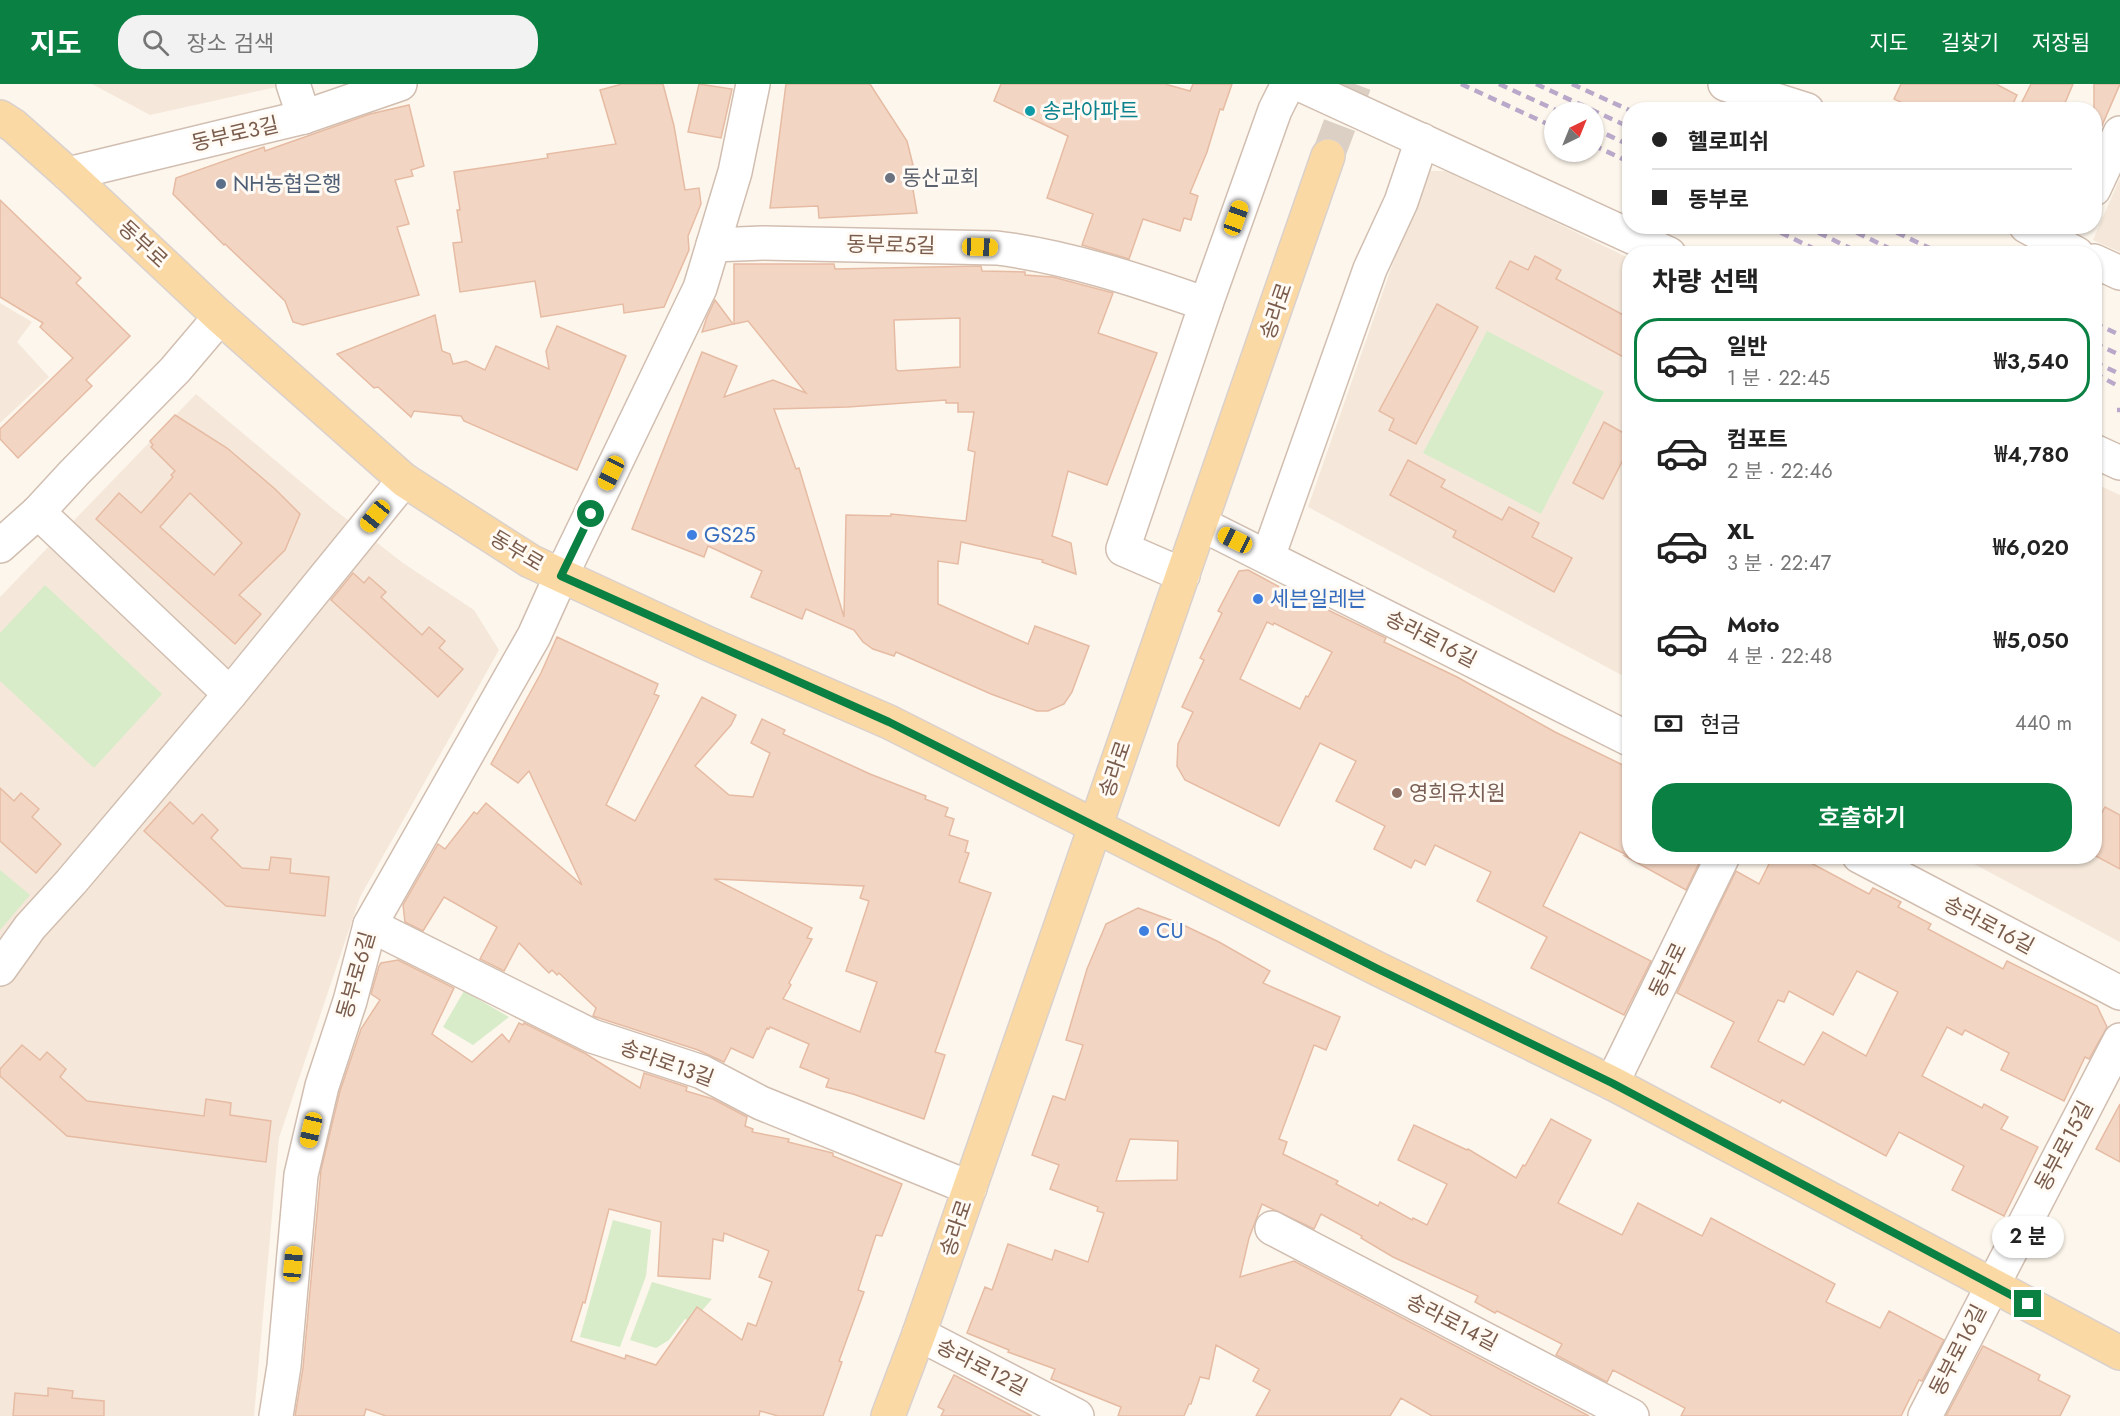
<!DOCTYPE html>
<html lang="ko">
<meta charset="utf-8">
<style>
:root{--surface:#fff;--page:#f2f2f2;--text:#222;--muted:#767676;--line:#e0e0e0;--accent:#0b8043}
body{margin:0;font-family:Jost,"Noto Sans KR",sans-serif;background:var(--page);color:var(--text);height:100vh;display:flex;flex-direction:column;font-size:22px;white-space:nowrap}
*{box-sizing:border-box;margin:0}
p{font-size:20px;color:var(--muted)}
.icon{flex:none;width:33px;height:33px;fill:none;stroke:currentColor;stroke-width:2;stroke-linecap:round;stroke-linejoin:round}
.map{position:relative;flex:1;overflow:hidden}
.side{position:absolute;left:1622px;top:162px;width:480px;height:618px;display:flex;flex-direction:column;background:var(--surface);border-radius:24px;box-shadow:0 2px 4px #0004}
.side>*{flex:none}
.hud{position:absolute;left:1622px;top:18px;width:480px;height:132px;border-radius:24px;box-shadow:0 2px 4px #0004;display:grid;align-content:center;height:132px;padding:0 30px;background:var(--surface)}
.needle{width:39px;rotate:43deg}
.controls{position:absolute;left:1544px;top:18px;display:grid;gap:12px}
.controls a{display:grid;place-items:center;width:60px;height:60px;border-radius:50%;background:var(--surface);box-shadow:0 2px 4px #0004;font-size:30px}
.end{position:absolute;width:27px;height:27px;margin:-14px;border:8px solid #0b8043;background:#fff;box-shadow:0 0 0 3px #fff}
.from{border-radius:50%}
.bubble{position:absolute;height:42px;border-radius:21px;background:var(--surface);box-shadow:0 2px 4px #0004;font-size:20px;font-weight:600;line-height:42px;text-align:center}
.car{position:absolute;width:18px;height:36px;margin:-18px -9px;border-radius:8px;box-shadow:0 0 4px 2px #0007;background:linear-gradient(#f5c518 24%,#345 0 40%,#f5c518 0 76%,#345 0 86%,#f5c518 0)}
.hud b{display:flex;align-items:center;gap:21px;height:57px;font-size:22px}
.hud b+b{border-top:2px solid var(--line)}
.hud i{width:15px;height:15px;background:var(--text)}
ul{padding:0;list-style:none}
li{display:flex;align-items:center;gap:18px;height:84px;margin:0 12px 9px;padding:0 18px;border:3px solid transparent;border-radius:24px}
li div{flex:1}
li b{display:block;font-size:22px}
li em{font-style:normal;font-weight:600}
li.selected{border-color:var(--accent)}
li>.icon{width:54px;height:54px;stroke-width:1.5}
h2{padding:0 30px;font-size:27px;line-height:72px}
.pay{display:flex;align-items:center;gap:15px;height:66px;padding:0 30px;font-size:22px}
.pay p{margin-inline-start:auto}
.button{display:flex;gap:12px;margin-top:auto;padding:12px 30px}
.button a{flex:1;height:69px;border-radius:24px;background:var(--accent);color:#fff;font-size:24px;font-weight:600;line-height:69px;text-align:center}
header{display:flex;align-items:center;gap:36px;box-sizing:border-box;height:84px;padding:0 30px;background:var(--accent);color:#fff}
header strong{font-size:28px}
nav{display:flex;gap:33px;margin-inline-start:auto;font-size:21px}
.search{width:420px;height:54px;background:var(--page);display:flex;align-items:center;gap:15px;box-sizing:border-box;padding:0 21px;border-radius:24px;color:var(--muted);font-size:22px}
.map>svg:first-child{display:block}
.residential{fill:#f5e8da}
.green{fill:#d8ecc9}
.building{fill:#f3d5c3;stroke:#e6bba3;stroke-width:1.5;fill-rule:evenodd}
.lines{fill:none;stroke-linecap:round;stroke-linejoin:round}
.major-tunnel{stroke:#dcd0c4;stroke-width:33;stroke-dasharray:33 16;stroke-linecap:butt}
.minor-casing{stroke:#d1beb0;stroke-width:36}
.major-casing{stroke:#dad1cd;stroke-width:36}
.minor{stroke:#fff;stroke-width:33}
.major{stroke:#fbd9a5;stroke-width:33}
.rail{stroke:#b9a8c9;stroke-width:4.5;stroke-dasharray:9 6;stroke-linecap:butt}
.route{stroke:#0b8043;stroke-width:8}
.culture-dot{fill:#0f9aa8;stroke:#fffaf3;stroke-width:2}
.worship-dot{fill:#6b7280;stroke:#fffaf3;stroke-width:2}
.service-dot{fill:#5c6f8a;stroke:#fffaf3;stroke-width:2}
.shop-dot{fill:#3f7fe0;stroke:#fffaf3;stroke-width:2}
.education-dot{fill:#8d6e63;stroke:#fffaf3;stroke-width:2}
.labels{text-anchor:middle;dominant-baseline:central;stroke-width:6;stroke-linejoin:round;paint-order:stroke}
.culture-label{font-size:21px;fill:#0d838f;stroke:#fffaf3;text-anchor:start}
.street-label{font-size:21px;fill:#7a5c4d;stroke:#fffaf3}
.worship-label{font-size:21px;fill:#5b616d;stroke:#fffaf3;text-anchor:start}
.service-label{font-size:21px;fill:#4e5e75;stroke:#fffaf3;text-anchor:start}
.shop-label{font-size:21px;fill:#366cbe;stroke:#fffaf3;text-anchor:start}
.education-label{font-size:21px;fill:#785e54;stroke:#fffaf3;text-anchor:start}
</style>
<header>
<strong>지도</strong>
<div class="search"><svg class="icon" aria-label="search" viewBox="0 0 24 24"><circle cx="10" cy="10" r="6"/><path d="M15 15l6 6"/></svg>장소 검색</div>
<nav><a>지도</a><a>길찾기</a><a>저장됨</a></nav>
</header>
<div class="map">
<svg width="2120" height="1332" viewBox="0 0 2120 1332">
<rect width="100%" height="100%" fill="#fdf6ec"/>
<g class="residential">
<polygon points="92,0 290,0 150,31"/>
<polygon points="1425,87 1449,87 1629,174 1629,595 1308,423"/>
<polygon points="2120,94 2120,168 2093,156"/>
<polygon points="0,219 32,238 17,258 49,293 0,339"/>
<polygon points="196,310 331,423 403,479 474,526 499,566 360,813 279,1054 254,1332 0,1332 0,513"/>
<polygon points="2094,399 2120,411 2120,858 1961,773 2094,772"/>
</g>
<g class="green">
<polygon points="1487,247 1604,308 1541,430 1423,369"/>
<polygon points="45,501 162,610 94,684 0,597 0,549"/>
<polygon points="0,786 30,811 0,846"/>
<polygon points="464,907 509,933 473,961 443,943"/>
<polygon points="613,1136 651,1146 646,1192 620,1263 580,1253"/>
<polygon points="652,1198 712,1215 692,1238 685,1235 669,1256 656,1264 630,1256"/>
</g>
<g class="building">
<polygon points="622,0 663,0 674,42 685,106 699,104 701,120 688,152 689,166 664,223 624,229 623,220 541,233 535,197 460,208 453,159 462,158 457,126 460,126 454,88 548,74 547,70 616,60 600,6"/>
<polygon points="699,0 732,5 721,54 688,48"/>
<polygon points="786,0 870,0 907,57 913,81 909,82 917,129 819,134 818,122 770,124"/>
<polygon points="1001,0 1165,0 1190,7 1193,0 1232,0 1223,26 1220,25 1207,68 1190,109 1198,112 1191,136 1184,134 1180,147 1143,135 1129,175 1082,161 1093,130 1047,114 1068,52 994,17"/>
<polygon points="1901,0 1996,0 2017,11 2010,26 1917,26 1894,15"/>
<polygon points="2031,0 2073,0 2062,26 2038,26 2022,18"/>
<polygon points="2094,0 2120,0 2094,60"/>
<polygon points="409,21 424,82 411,86 413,92 395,96 409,140 397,143 419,211 303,241 293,238 285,217 225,160 224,161 173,110 176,94 264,63 265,67 370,30"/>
<polygon points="0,116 81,194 76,199 130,252 86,296 92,302 18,374 0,355 0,345 73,274 40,243 43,239 0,213"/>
<polygon points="1535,172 1561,186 1556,195 1629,234 1629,276 1496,204 1510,177 1528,186"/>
<path d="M734 180H834L835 185 981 182 982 187 1025 188V191L1053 193 1113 209 1098 249 1157 269 1107 401 1068 387 1052 452 1071 459 1076 490 1042 478 1043 476 961 458 958 480 938 477V520L1028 560 1035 542 1089 562 1072 608 1064 620 1048 627H1037L991 610 896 568 894 572 873 565 863 558 854 546 806 525 802 535 751 513 762 487 708 462 704 473 632 445 702 268 737 282 724 313 773 296 806 309 748 237 734 240ZM960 234V283L898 287 896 285 894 236ZM946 316V319H958V328H974L968 366 975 368 966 437 891 430V432L846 431 844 533 799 384 796 385 774 325 848 323Z"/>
<polygon points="715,216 733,240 702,248 707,233"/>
<polygon points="1437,220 1478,243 1416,360 1389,346 1394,335 1379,327"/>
<polygon points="435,231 442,267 450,270 453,280 466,277 485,286 496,262 549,285 546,267 557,242 626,272 577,386 464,337 461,332 414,327 411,333 378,303 374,304 337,270"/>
<path d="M175 331 227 364 275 405 300 430 285 466 239 511 261 530 235 560 96 435 119 409 141 429 173 393 171 391 175 387 151 363 153 361 150 357ZM190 409 242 459 214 491 160 443Z"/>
<polygon points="1604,338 1629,352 1629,364 1603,415 1573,399"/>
<polygon points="1408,376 1445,396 1441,403 1502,436 1509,423 1539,439 1532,453 1572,474 1554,508 1453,453 1456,447 1390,411"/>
<path d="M1248 486 1298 513 1299 512 1386 554 1384 558 1457 593 1555 648 1629 684V772L1580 748 1543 822 1651 877 1624 931 1531 884 1547 853 1477 817 1491 788 1435 761 1425 781 1415 776 1411 784 1374 765 1385 742 1336 717 1356 677 1320 659 1279 742 1185 696 1177 682 1178 660 1193 628 1182 623 1204 576 1200 574 1222 529 1218 527 1239 487ZM1267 538 1273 541 1274 539 1332 568 1308 613 1306 612 1300 625 1240 595Z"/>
<polygon points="353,489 364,499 369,493 386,508 381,513 422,551 429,543 445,557 439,564 463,585 438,613 331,516"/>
<path d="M557 553 658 600 654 610 659 612 606 721 635 737 702 613 736 631 731 641 695 682 729 711 753 713 770 669 751 659 762 635 785 646 783 650 870 690 926 712 925 715 948 724 945 732 954 735 949 751 968 757 965 768 969 769 959 798 991 809 935 968 945 971 924 1035 853 1010 826 1003 829 995 800 983 809 960 770 943 769 945 767 944 753 974 731 964 724 978 698 966 593 932 596 924 559 889 557 891 552 886 549 889 519 859 504 887 480 875 497 843 444 813 423 847 405 838 403 821 438 760 445 765 474 728 477 730 486 719 582 801 529 687 518 699 491 680 541 589ZM714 795 864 802 860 814 869 817 846 887 877 898 860 948 783 915 791 901 789 899 812 855 807 854 812 844Z"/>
<polygon points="0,704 14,717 21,709 39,725 32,733 61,760 36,789 0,757"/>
<polygon points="170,718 193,740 202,730 218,746 211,754 242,784 269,786 271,773 291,775 290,789 329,793 325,832 226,822 144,747"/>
<polygon points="2105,723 2120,731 2120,785 2094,771 2094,743"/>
<polygon points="1625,772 1696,772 1701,775 1686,806"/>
<path d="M1773 772H1798L1869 810 1873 804 1901 818 1898 823 1931 840 1928 845 2003 885 2007 877 2097 922 2107 943 2089 975 2085 973 2064 1017 2001 986 2009 969 1965 946 1962 951 1947 943 1922 992 1982 1024 1984 1020 2008 1033 2001 1045 2038 1063 2004 1132 1952 1106 1964 1082 1899 1048 1886 1072 1782 1016 1780 1019 1711 983 1734 938 1677 909 1736 787 1759 800ZM1857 887 1898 908 1866 972 1823 948 1804 981 1758 957 1778 916 1784 918 1789 907 1833 931Z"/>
<path d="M1138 824 1179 839 1219 858 1270 887 1263 899 1340 933 1326 966 1314 961 1279 1055 1287 1058 1283 1070 1338 1097 1336 1100 1378 1122 1380 1118 1412 1136 1413 1134 1427 1141 1447 1100 1398 1076 1414 1041 1467 1066 1468 1065 1516 1094 1523 1081 1525 1082 1551 1035 1591 1056 1558 1119 1622 1151 1638 1119 1702 1152 1711 1134 1835 1200 1826 1218 1880 1244 1889 1227 1944 1256 1922 1297 1919 1296 1901 1332H1681L1685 1324 1613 1286 1607 1298 1556 1271 1562 1260 1497 1227 1495 1229 1475 1218 1478 1212 1393 1173 1361 1154 1362 1152 1321 1130 1314 1145 1262 1120 1249 1154 1240 1193 1294 1177 1589 1332H1432L1401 1314 1390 1332H1256L1270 1306 1253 1297 1259 1285 1216 1261 1209 1295 1200 1293 1191 1320H1189L1184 1332H1118L1121 1323 1051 1295 1055 1285 1008 1268 1009 1266 967 1249 985 1203 992 1206 1008 1160 1052 1176 1055 1166 1088 1178 1104 1129 1097 1127 1098 1123 1050 1105 1059 1081 1032 1071 1053 1012 1065 1016 1083 961 1066 956 1087 885 1106 840ZM1130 1055 1178 1057 1177 1096 1116 1097Z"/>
<path d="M398 876 454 904 432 950 472 978 502 950 509 958 519 939 523 941 524 939 586 970 640 1004 644 989 687 1003 686 1007 713 1015 747 1033 745 1042 753 1045 752 1048 789 1055 788 1058 833 1069V1072L902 1100 882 1152 876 1151 858 1206 864 1208 839 1277 842 1278 823 1332H778L760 1327 759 1332H386L366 1325 364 1332H295L303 1284 321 1086 340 1007 361 945 380 916 371 910 379 882 381 879ZM609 1125 661 1138 658 1192 710 1195 713 1155 723 1157 724 1149 769 1167 759 1193 772 1198 756 1242 748 1239 742 1256 697 1223 656 1281 626 1271 625 1275 571 1257 583 1218 585 1219Z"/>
<polygon points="22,961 40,976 47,968 66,985 60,993 87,1017 204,1032 206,1015 231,1019 230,1031 271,1037 266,1078 67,1052 0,992 0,985"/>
<polygon points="2120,1020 2120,1078 2096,1065"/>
<polygon points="1983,1262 2040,1291 2038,1296 2070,1312 2060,1332 1946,1332"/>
<polygon points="954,1291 1032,1332 941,1332 944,1326 938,1323"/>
<polygon points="48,1304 73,1307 72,1314 104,1317 104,1332 13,1332 15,1309 48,1312"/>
</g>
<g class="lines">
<polyline class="major-tunnel" points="1328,72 1355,0"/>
<defs>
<g id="minor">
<polyline points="293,0 304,33"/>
<polyline points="1299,0 1669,170"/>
<polyline points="1725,0 1807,26"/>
<polyline points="68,90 304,33 400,0"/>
<polyline points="2094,105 2120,49"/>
<polyline points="2026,142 2077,170"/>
<path d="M713 161 763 159 997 164C1069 173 1137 196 1206 220"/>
<polyline points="2094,177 2120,189"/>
<polyline points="2094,367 2120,379"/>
<polyline points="1201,440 1629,655"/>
<polyline points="0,462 38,428 74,389 175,286 220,233"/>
<polyline points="1268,473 1370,185 1401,118 1422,56"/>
<polyline points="1183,491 1123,465 1206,220 1275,26 1288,0"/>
<polyline points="230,610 404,396"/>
<polyline points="1859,772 2120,909"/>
<polyline points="370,841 592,952 702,988 761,1019 970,1104"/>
<polyline points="0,885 30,843 71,798 230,610 38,428"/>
<polyline points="1612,999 1723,772"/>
<polyline points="1272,1144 1632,1332"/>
<polyline points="919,1250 1077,1332"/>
<polyline points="276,1332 284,1282 301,1091 322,1002 350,917 370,841 534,552 561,492 700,204 735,88 753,0"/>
<polyline points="1925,1332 2120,956"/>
</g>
<g id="major">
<polyline points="0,33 14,42 68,90 220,233 404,396 530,477 709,560 889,638 1378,885 1612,999 2120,1269"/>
<polyline points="888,1332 919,1250 1328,72"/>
</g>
</defs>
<use href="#minor" class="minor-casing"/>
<use href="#major" class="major-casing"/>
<use href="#minor" class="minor"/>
<use href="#major" class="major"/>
<g class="rail">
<polyline points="1461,0 1554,43"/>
<polyline points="1499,0 1560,28"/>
<polyline points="1536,0 1629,43"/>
<polyline points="1572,0 1629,26"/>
<polyline points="1593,44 1629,61"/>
<polyline points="1593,61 1629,78"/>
<polyline points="1767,142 1825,170"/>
<polyline points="1805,142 1862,170"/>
<polyline points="1843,142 1901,170"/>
<polyline points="1883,142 1942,170"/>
<polyline points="2094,239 2120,251"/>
<polyline points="2094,259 2120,271"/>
<polyline points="2094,278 2120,290"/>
<polyline points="2094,289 2120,303"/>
<polyline points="2117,326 2120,326"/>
</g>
</g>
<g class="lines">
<polyline class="route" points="591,430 561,492 889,638 1378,885 1612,999 2028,1220"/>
</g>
<circle class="culture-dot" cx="1030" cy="27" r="6"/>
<circle class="worship-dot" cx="890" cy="94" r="6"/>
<circle class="service-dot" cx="221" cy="100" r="6"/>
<g class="shop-dot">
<circle cx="692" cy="451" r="6"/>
<circle cx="1258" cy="515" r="6"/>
<circle cx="1144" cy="847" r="6"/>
</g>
<circle class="education-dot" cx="1397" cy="709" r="6"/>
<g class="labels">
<g class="culture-label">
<text x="1042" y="27">송라아파트</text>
</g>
<g class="street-label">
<text transform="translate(235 50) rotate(-13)">동부로3길</text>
<text transform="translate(143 160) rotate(43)">동부로</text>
<text transform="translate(891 161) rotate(1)">동부로5길</text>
<text transform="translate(1276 227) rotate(-71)">송라로</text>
<text transform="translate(517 467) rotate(31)">동부로</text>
<text transform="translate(1431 555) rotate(27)">송라로16길</text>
<text transform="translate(1115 685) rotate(-71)">송라로</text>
<text transform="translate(1989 841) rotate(28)">송라로16길</text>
<text transform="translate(1668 886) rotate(-64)">동부로</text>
<text transform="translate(356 891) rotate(-74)">동부로6길</text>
<text transform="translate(667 979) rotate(20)">송라로13길</text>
<text transform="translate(2064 1062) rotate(-62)">동부로15길</text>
<text transform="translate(956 1144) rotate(-71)">송라로</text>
<text transform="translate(1452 1238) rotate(27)">송라로14길</text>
<text transform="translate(1958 1266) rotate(-63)">동부로16길</text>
<text transform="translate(982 1283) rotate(27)">송라로12길</text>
</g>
<g class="worship-label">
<text x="902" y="94">동산교회</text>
</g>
<g class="service-label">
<text x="233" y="100">NH농협은행</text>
</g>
<g class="shop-label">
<text x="704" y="451">GS25</text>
<text x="1270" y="515">세븐일레븐</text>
<text x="1156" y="847">CU</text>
</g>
<g class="education-label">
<text x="1409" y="709">영희유치원</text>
</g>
</g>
</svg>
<div class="controls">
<a><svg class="needle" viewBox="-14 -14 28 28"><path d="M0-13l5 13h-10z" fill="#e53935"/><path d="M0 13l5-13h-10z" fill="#767676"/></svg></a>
</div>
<i class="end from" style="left:591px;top:430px"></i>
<i class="end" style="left:2028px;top:1220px"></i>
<div class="bubble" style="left:1992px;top:1132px;width:72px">2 분</div>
<i class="car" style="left:1236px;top:134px;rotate:20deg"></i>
<i class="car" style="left:980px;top:163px;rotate:92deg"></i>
<i class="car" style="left:611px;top:389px;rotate:206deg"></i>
<i class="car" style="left:375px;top:432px;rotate:219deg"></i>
<i class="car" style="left:1235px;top:456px;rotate:296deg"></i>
<i class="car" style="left:311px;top:1046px;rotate:193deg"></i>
<i class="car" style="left:293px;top:1180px;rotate:5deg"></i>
<div class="hud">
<b><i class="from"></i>헬로피쉬</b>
<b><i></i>동부로</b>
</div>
<section class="side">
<h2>차량 선택</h2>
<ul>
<li class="selected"><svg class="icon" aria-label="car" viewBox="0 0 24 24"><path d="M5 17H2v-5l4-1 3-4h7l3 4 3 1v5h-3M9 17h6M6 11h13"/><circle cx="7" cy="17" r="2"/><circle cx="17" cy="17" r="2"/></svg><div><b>일반</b><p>1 분 · 22:45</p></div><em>₩3,540</em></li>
<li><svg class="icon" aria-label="car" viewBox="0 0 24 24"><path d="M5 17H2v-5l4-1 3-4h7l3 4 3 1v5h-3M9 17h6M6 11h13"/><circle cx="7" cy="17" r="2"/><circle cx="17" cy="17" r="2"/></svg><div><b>컴포트</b><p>2 분 · 22:46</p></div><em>₩4,780</em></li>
<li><svg class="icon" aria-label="car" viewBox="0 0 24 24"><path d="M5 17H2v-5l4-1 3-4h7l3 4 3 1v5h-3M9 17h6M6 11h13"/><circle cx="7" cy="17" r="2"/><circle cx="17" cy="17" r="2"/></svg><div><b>XL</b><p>3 분 · 22:47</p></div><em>₩6,020</em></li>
<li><svg class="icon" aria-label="car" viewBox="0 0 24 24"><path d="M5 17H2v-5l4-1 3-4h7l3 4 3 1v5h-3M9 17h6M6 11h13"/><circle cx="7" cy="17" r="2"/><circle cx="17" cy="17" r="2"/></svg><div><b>Moto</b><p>4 분 · 22:48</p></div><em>₩5,050</em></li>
</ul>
<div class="pay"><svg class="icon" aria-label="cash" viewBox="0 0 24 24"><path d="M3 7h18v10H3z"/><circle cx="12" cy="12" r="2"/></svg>현금<p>440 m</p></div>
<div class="button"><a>호출하기</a></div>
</section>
</div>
